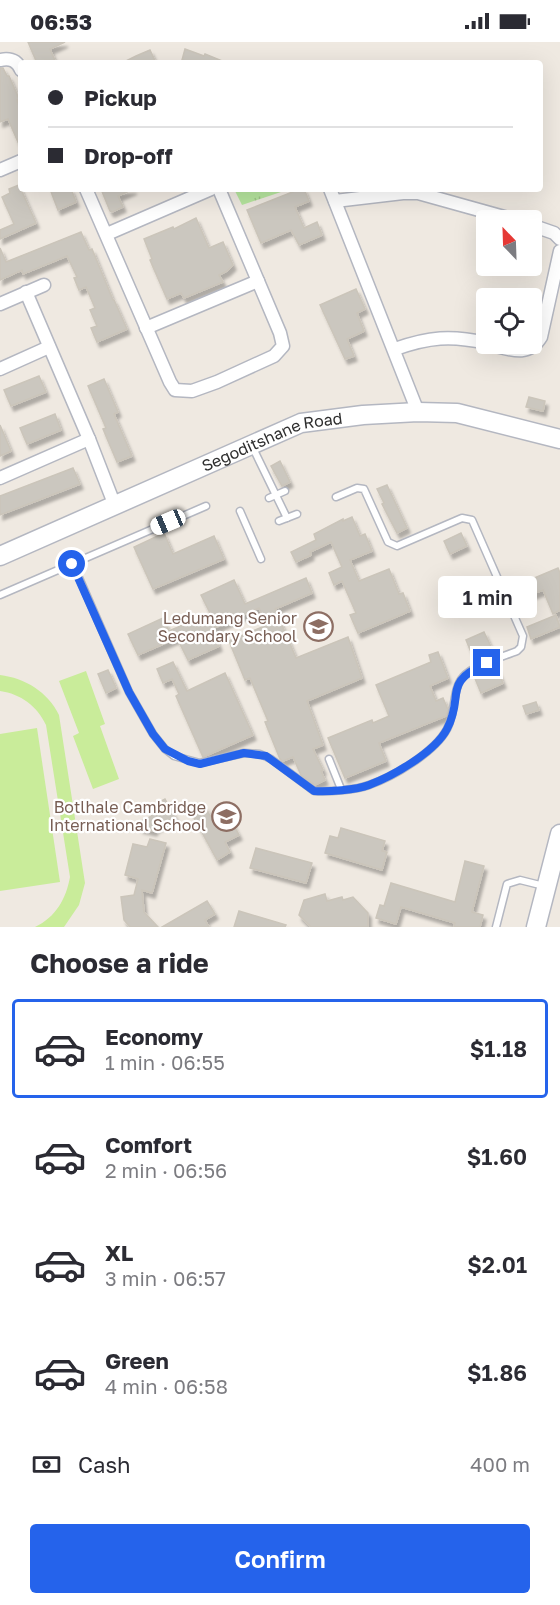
<!DOCTYPE html>
<meta charset="utf-8">
<style>
:root{--surface:#fff;--page:#f2f2f3;--text:#2b2b33;--muted:#7c7c81;--line:#e1e1e2;--accent:#2563eb}
body{margin:0;font-family:"Golos Text",sans-serif;background:var(--page);color:var(--text);height:100vh;display:flex;flex-direction:column;font-size:22px;white-space:nowrap}
*{box-sizing:border-box;margin:0}
p{font-size:20px;color:var(--muted)}
.icon{flex:none;width:33px;height:33px;fill:none;stroke:currentColor;stroke-width:2;stroke-linecap:round;stroke-linejoin:round}
.map{position:relative;height:885px;overflow:hidden}
.side{display:flex;flex-direction:column;background:var(--surface);flex:1}
.side>*{flex:none}
.hud{position:absolute;left:18px;top:18px;width:525px;height:132px;border-radius:6px;box-shadow:0 6px 24px #0002;display:grid;align-content:center;height:132px;padding:0 30px;background:var(--surface)}
.needle{width:39px;rotate:337deg}
.fabs{position:absolute;left:476px;top:168px;display:grid;gap:12px}
.fabs a{display:grid;place-items:center;width:66px;height:66px;border-radius:6px;background:var(--surface);box-shadow:0 6px 24px #0002;font-size:30px}
.end{position:absolute;width:27px;height:27px;margin:-14px;border:8px solid #2563eb;background:#fff;box-shadow:0 0 0 3px #fff}
.from{border-radius:50%}
.bubble{position:absolute;height:42px;border-radius:6px;background:var(--surface);box-shadow:0 6px 24px #0002;font-size:20px;font-weight:600;line-height:42px;text-align:center}
.car{position:absolute;width:18px;height:36px;margin:-18px -9px;border-radius:8px;box-shadow:0 0 4px 2px #0007;background:linear-gradient(#fff 24%,#345 0 40%,#fff 0 76%,#345 0 86%,#fff 0)}
.hud b{display:flex;align-items:center;gap:21px;height:57px;font-size:22px}
.hud b+b{border-top:2px solid var(--line)}
.hud i{width:15px;height:15px;background:var(--text)}
ul{padding:0;list-style:none}
li{display:flex;align-items:center;gap:18px;height:99px;margin:0 12px 9px;padding:0 18px;border:3px solid transparent;border-radius:6px}
li div{flex:1}
li b{display:block;font-size:22px}
li em{font-style:normal;font-weight:600}
li.on{border-color:var(--accent)}
li>.icon{width:54px;height:54px;stroke-width:1.5}
h2{padding:0 30px;font-size:27px;line-height:72px}
.pay{display:flex;align-items:center;gap:15px;height:66px;padding:0 30px;font-size:22px}
.pay p{margin-inline-start:auto}
.cta{display:flex;gap:12px;margin-top:auto;padding:12px 30px}
.cta a{flex:1;height:69px;border-radius:6px;background:var(--accent);color:#fff;font-size:24px;font-weight:600;line-height:69px;text-align:center}
.status{display:flex;justify-content:space-between;align-items:center;height:42px;padding:0 30px;background:var(--surface);direction:ltr}
.status svg{height:16px;fill:currentColor}
.map>svg:first-child{display:block}
.grass{fill:url(#grass-tufts)}
.pitch{fill:#c9ec9a}
.building{fill:#cbc7bf;stroke:#cbc5ba;stroke-width:1.5;filter:url(#shadow)}
.lines{fill:none;stroke-linecap:round;stroke-linejoin:round}
.lane-casing{stroke:#b4b7c1;stroke-width:9}
.street-casing{stroke:#b4b7c1;stroke-width:15}
.secondary-casing{stroke:#b4b7c1;stroke-width:21}
.lane{stroke:#fff;stroke-width:6}
.street{stroke:#fff;stroke-width:12}
.secondary{stroke:#fff;stroke-width:18}
.route{stroke:#2563eb;stroke-width:8}
.labels{text-anchor:middle;dominant-baseline:central;stroke-width:4.5;stroke-linejoin:round;paint-order:stroke}
.street-label{font-size:16px;fill:#2e2e2e;stroke:#fff}
.education-label{font-size:16px;fill:#785e54;stroke:#fff;text-anchor:end}
</style>
<div class="status"><b>06:53</b><svg viewBox="0 0 49 12"><path d="M0 12V9h3v3zM5 12V6h3v6zM10 12V3h3v9zM15 12V0h3v12zM26 1h20v11H26zM47 4h2v5h-2z"/></svg></div>
<div class="map">
<svg width="560" height="885" viewBox="0 0 560 885">
<defs>
<pattern id="grass-tufts" width="24" height="20" patternUnits="userSpaceOnUse" patternTransform="scale(1.5)"><rect width="24" height="20" fill="#b6e59e"/><path d="M3 7l-1-3M5 7V3M7 7l1-3M15 17l-1-3M17 17v-4M19 17l1-3" fill="none" stroke="#9dc588"/></pattern>
<filter id="shadow"><feDropShadow dx="3" dy="5" stdDeviation="1.5" flood-color="#0004"/></filter>
</defs>
<rect width="100%" height="100%" fill="#efe9e1"/>
<polygon class="grass" points="234,147 290,147 242,163"/>
<g class="pitch">
<polygon points="86,629 105,682 100,684 119,737 93,747 73,694 79,691 59,639"/>
<path d="M0 633C25 636 48 650 59 673L85 841 79 863 64 885H35C56 875 66 857 70 835L46 683C37 664 21 652 0 649Z"/>
<polygon points="37,686 60,840 0,849 0,692"/>
</g>
<g class="building">
<polygon points="28,0 65,0 50,7 56,21 37,21"/>
<polygon points="185,7 204,14 205,12 227,21 191,21 182,18"/>
<polygon points="150,8 156,21 122,21 136,14"/>
<polygon points="0,26 3,26 7,34 9,34 19,57 17,58 21,69 21,107 8,77 0,80"/>
<polygon points="19,143 36,181 0,197 0,188 14,182 2,155 10,151 9,147"/>
<polygon points="50,147 71,147 76,160 58,168"/>
<polygon points="101,147 134,147 118,154 123,165 112,170 110,169"/>
<polygon points="300,147 304,147 309,159 295,165 304,186 317,180 322,193 299,203 291,188 261,201 247,168"/>
<polygon points="196,176 209,206 223,200 233,223 227,229 219,233 223,240 184,256 181,251 167,257 150,218 152,217 144,197 173,185 174,187"/>
<polygon points="81,190 89,208 92,207 113,258 114,258 127,287 97,300 91,286 97,284 90,268 95,266 86,245 79,248 74,236 77,235 67,214 23,232 22,228 0,238 0,206 6,220"/>
<polygon points="356,247 365,267 357,271 364,289 347,297 354,314 345,317 320,263"/>
<polygon points="39,334 46,350 11,364 4,348"/>
<polygon points="104,337 118,370 114,372 132,414 117,420 103,387 106,386 88,344"/>
<polygon points="529,355 545,359 543,369 526,365"/>
<polygon points="55,372 61,388 27,402 20,386"/>
<polygon points="0,383 11,409 0,414"/>
<polygon points="280,419 290,440 282,444 271,424"/>
<polygon points="73,426 80,442 0,473 0,454"/>
<polygon points="387,443 407,486 397,491 382,462 384,461 377,447"/>
<polygon points="352,475 360,494 365,492 372,509 350,518 359,539 389,527 399,552 403,551 410,569 358,591 350,573 356,571 342,539 334,543 329,531 342,525 331,500 310,510 311,513 296,520 291,510 316,498 314,492 343,477 343,479"/>
<polygon points="164,491 173,512 214,494 224,517 153,547 134,505"/>
<polygon points="461,491 467,504 450,512 444,499"/>
<polygon points="558,526 560,531 560,568 553,572 543,548 530,553 525,540"/>
<polygon points="306,536 312,551 275,567 296,616 348,595 362,636 307,659 323,703 313,707 323,728 321,729 325,738 315,743 301,733 293,715 283,719 280,717 265,680 268,679 250,636 245,638 229,599 267,583 259,566 212,587 219,604 188,618 177,596 138,613 128,592 163,576 169,589 210,571 201,553 234,538 245,562"/>
<polygon points="556,573 560,585 531,597 527,585"/>
<polygon points="484,590 492,607 483,611 485,616 475,620 466,598"/>
<polygon points="438,610 448,636 430,644 436,659 443,656 448,668 446,674 379,701 386,719 345,736 328,696 372,678 373,681 389,674 376,643 431,620 429,613"/>
<polygon points="173,620 187,649 225,631 253,693 203,715 176,654 179,652 172,637 163,641 157,627"/>
<polygon points="496,624 503,641 481,651 474,634 489,625 490,627"/>
<polygon points="108,628 116,646 106,651 98,632"/>
<polygon points="536,660 539,668 526,672 523,664"/>
<polygon points="165,757 175,775 155,786 154,789 140,786 141,779 152,774 148,766"/>
<polygon points="205,764 210,774 224,766 239,793 225,800 230,810 217,818 192,772"/>
<polygon points="341,786 385,799 382,809 387,810 382,828 325,811 330,794 338,796"/>
<polygon points="150,797 166,801 152,851 142,848 144,870 158,885 130,885 124,878 121,855 134,853 138,837 125,833 133,802 147,805"/>
<polygon points="256,806 312,821 306,841 250,826"/>
<polygon points="465,819 484,824 472,870 483,873 480,885 454,885 455,881 401,865 396,882 376,876 380,863 384,864 391,841 455,860"/>
<polygon points="325,852 327,859 342,855 343,858 353,855 368,871 368,885 311,885 299,873 304,858"/>
<polygon points="207,859 215,872 205,878 209,885 162,885"/>
<polygon points="239,869 286,883 285,885 234,885"/>
</g>
<g class="lines">
<defs>
<g id="lane">
<polyline points="252,404 287,476"/>
<polyline points="269,456 285,449"/>
<polyline points="240,469 261,517"/>
<polyline points="279,479 297,472"/>
<path d="M73 522 129 650 153 692 165 707 174 714 200 721 244 711 260 712 271 717 314 749C328 750 356 748 369 743 393 735 435 710 447 687 456 671 452 647 463 635 473 623 502 615 517 609L521 605 523 594 472 478 462 476 397 504 388 500 364 447 357 446 336 455"/>
<polyline points="0,553 206,464"/>
<polyline points="329,717 341,747"/>
<polyline points="496,885 507,842 520,838 544,844"/>
</g>
<g id="street">
<path d="M0 18C10 16 17 18 21 28"/>
<polyline points="0,128 21,119"/>
<polyline points="86,147 170,340 175,348 192,349 217,340 274,314 283,304 280,291 219,147"/>
<polyline points="330,147 418,370"/>
<polyline points="335,159 403,151 418,151 515,178"/>
<polyline points="531,183 554,191 560,197"/>
<polyline points="107,192 211,147"/>
<polyline points="26,250 89,397 115,464"/>
<polyline points="0,262 44,243"/>
<polyline points="146,286 258,239"/>
<path d="M487 302C507 306 528 317 541 295L560 209"/>
<path d="M395 307C429 295 451 293 486 301"/>
<polyline points="0,327 49,305"/>
<polyline points="0,436 89,397"/>
</g>
<g id="secondary">
<path id="s1" d="M0 514 301 381 363 373 418 370 457 371 560 397"/>
<polyline points="536,885 560,792"/>
</g>
</defs>
<use href="#lane" class="lane-casing"/>
<use href="#street" class="street-casing"/>
<use href="#secondary" class="secondary-casing"/>
<use href="#lane" class="lane"/>
<use href="#street" class="street"/>
<use href="#secondary" class="secondary"/>
</g>
<g class="lines">
<path class="route" d="M72 522 129 650 153 692 165 707 188 719 200 722 244 711 266 714 314 749C328 750 356 748 369 743 393 734 435 710 447 687 465 653 441 641 487 621"/>
</g>
<defs>
<symbol id="school-ring" viewBox="-11 -11 22 22"><circle r="9.5" fill="#fff" stroke="#8d6e63" stroke-width="1.5"/><path d="M0-5L7-2L0 1L-7-2ZM-4 1L0 2.5L4 1V4Q0 6-4 4Z" fill="#8d6e63"/></symbol>
</defs>
<g fill-rule="evenodd">
<use href="#school-ring" x="302" y="568" width="33" height="33"/>
<use href="#school-ring" x="210" y="758" width="33" height="33"/>
</g>
<g class="labels">
<g class="street-label">
<text stroke="none"><textPath href="#s1" startOffset="296">Segoditshane Road</textPath></text>
</g>
<g class="education-label">
<text x="297" y="576">Ledumang Senior<tspan x="297" dy="18">Secondary School</tspan></text>
<text x="206" y="765">Botlhale Cambridge<tspan x="206" dy="18">International School</tspan></text>
</g>
</g>
</svg>
<div class="fabs">
<a><svg class="needle" viewBox="-14 -14 28 28"><path d="M0-13l5 13h-10z" fill="#e53935"/><path d="M0 13l5-13h-10z" fill="#7c7c81"/></svg></a>
<a><svg class="icon" aria-label="locate" viewBox="0 0 24 24"><circle cx="12" cy="12" r="6"/><path d="M12 2v4M12 18v4M2 12h4M18 12h4"/></svg></a>
</div>
<i class="end from" style="left:72px;top:522px"></i>
<i class="end" style="left:487px;top:621px"></i>
<div class="bubble" style="left:438px;top:534px;width:99px">1 min</div>
<i class="car" style="left:168px;top:480px;rotate:247deg"></i>
<div class="hud">
<b><i class="from"></i>Pickup</b>
<b><i></i>Drop-off</b>
</div>
</div>
<section class="side">
<h2>Choose a ride</h2>
<ul>
<li class="on"><svg class="icon" aria-label="car" viewBox="0 0 24 24"><path d="M5 17H2v-5l4-1 3-4h7l3 4 3 1v5h-3M9 17h6M6 11h13"/><circle cx="7" cy="17" r="2"/><circle cx="17" cy="17" r="2"/></svg><div><b>Economy</b><p>1 min · 06:55</p></div><em>$1.18</em></li>
<li><svg class="icon" aria-label="car" viewBox="0 0 24 24"><path d="M5 17H2v-5l4-1 3-4h7l3 4 3 1v5h-3M9 17h6M6 11h13"/><circle cx="7" cy="17" r="2"/><circle cx="17" cy="17" r="2"/></svg><div><b>Comfort</b><p>2 min · 06:56</p></div><em>$1.60</em></li>
<li><svg class="icon" aria-label="car" viewBox="0 0 24 24"><path d="M5 17H2v-5l4-1 3-4h7l3 4 3 1v5h-3M9 17h6M6 11h13"/><circle cx="7" cy="17" r="2"/><circle cx="17" cy="17" r="2"/></svg><div><b>XL</b><p>3 min · 06:57</p></div><em>$2.01</em></li>
<li><svg class="icon" aria-label="car" viewBox="0 0 24 24"><path d="M5 17H2v-5l4-1 3-4h7l3 4 3 1v5h-3M9 17h6M6 11h13"/><circle cx="7" cy="17" r="2"/><circle cx="17" cy="17" r="2"/></svg><div><b>Green</b><p>4 min · 06:58</p></div><em>$1.86</em></li>
</ul>
<div class="pay"><svg class="icon" aria-label="cash" viewBox="0 0 24 24"><path d="M3 7h18v10H3z"/><circle cx="12" cy="12" r="2"/></svg>Cash<p>400 m</p></div>
<div class="cta"><a>Confirm</a></div>
</section>
